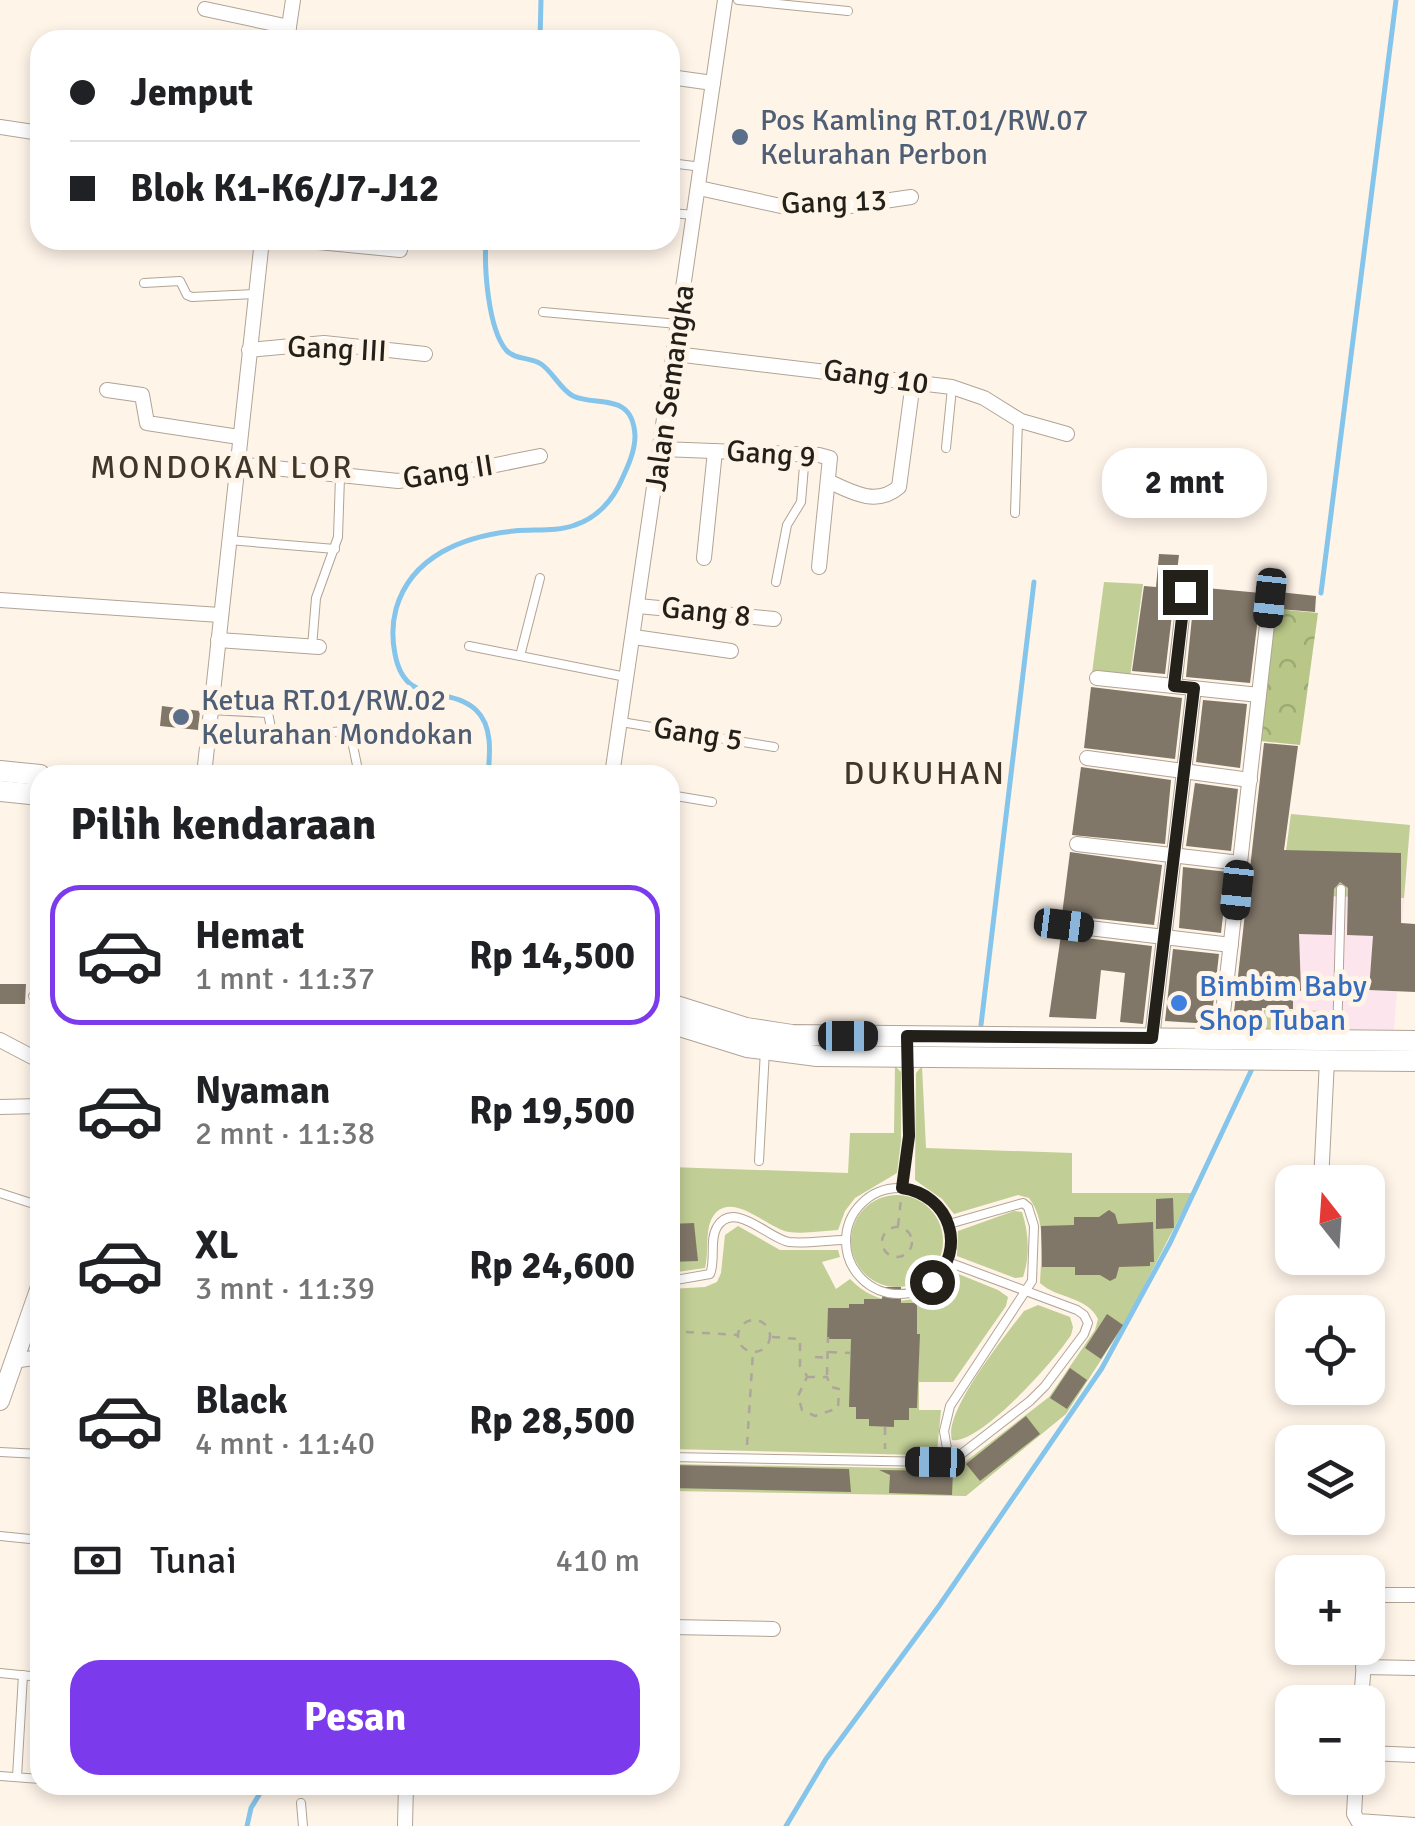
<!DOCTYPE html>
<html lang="id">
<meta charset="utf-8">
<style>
:root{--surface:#fff;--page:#f2f2f2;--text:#202124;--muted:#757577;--line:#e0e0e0;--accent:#7c3aed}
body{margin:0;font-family:Signika,sans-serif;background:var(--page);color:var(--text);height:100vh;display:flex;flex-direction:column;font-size:38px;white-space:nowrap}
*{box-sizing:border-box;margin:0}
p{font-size:32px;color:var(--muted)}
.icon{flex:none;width:55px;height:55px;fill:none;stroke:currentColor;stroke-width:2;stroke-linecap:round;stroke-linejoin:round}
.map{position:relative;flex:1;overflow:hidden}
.details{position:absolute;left:30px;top:765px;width:650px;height:1030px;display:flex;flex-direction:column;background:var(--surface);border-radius:30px;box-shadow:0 5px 15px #0003}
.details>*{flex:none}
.banner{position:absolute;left:30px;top:30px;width:650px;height:220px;border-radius:30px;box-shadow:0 5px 15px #0003;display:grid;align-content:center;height:220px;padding:0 40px;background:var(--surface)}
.needle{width:65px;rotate:343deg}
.fabs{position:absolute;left:1275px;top:1165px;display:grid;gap:20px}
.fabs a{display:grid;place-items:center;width:110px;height:110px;border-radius:20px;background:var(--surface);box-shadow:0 5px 15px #0003;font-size:50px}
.end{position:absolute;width:45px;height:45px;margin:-22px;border:12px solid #231f19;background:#fff;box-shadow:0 0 0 5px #fff}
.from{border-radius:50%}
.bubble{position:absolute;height:70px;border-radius:30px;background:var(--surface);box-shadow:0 5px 15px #0003;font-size:32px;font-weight:800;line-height:70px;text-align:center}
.car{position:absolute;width:30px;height:60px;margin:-30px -15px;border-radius:12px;box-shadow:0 0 8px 2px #0007;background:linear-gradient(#222 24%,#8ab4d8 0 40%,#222 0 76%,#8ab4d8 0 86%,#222 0)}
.banner b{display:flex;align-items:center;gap:35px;height:95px;font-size:38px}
.banner b+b{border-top:2px solid var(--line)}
.banner i{width:25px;height:25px;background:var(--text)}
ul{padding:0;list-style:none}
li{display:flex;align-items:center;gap:30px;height:140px;margin:0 20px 15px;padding:0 20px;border:5px solid transparent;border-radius:30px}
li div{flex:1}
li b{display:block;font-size:38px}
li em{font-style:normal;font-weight:800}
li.on{border-color:var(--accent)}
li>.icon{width:90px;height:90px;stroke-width:1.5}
h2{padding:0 40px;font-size:45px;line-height:120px}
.pay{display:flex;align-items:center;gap:25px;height:110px;padding:0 40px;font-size:38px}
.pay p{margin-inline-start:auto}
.button{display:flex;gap:20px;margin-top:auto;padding:20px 40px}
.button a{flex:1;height:115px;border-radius:30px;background:var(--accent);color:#fff;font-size:40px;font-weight:800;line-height:115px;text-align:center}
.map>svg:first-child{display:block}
.education{fill:#fde5ee}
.green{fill:#c1ce95}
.forest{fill:url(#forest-crowns)}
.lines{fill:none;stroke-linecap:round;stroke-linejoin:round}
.stream{stroke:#85c5eb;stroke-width:5}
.building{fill:#817768}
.service-casing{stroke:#b1a496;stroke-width:10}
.minor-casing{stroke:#b1a496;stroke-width:16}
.tertiary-casing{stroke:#b1a496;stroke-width:20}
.secondary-casing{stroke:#b1a496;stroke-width:22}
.path{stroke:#aea69c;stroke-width:2.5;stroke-dasharray:8 8;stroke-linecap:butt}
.service{stroke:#fff;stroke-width:8}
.minor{stroke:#fff;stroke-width:14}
.tertiary{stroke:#fff;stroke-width:18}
.secondary{stroke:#fff;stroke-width:20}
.route{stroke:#231f19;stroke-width:12}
.service-dot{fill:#5c6f8a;stroke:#fff4e8;stroke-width:4}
.shop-dot{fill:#3f7fe0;stroke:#fff4e8;stroke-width:4}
.labels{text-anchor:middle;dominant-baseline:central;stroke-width:10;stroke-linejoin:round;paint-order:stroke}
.service-label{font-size:30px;fill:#4e5e75;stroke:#fff4e8;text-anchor:start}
.street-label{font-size:30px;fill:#231f19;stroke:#fff4e8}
.shop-label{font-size:30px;fill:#366cbe;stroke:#fff4e8;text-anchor:start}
.neighbourhood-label{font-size:32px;letter-spacing:2.5px;fill:#403629;stroke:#fff4e8}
</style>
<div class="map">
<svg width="1415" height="1826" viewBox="0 0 1415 1826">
<defs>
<pattern id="forest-crowns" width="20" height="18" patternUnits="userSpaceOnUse" patternTransform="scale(2.5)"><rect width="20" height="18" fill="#b8c687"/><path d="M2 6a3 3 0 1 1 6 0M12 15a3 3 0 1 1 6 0" fill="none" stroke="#9eaa74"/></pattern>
</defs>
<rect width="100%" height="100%" fill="#fff4e8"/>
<polygon class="education" points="1291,814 1410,825 1394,1030 1262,1029"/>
<g class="green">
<polygon points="1104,582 1143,584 1130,677 1092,673"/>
<polygon points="1291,814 1410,825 1404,898 1280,895"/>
<polygon points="1264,1010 1331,1011 1330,1030 1262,1029"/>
<path d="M895 1066 901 1072V1141L897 1173 855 1198 845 1211 838 1230C822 1231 805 1234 789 1232 769 1230 728 1185 711 1220 705 1234 709 1253 705 1268L670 1273V1167L848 1173 850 1133H894Z"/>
<path d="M922 1066 926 1148 1072 1153V1193H1192L1125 1323 1066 1414 966 1496 670 1491V1464L956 1469 1049 1397 1095 1330 1098 1319C1087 1296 1057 1299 1040 1283 1041 1256 1047 1221 1029 1198L1018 1195 954 1214 942 1199 915 1180 916 1073Z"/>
<circle cx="897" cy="1241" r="46"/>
<path d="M1014 1211 1022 1212C1029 1234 1030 1256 1023 1277L1015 1278 957 1256 958 1231Z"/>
<path d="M738 1226 780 1250H838L840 1257 822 1262 836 1289 850 1279C880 1311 926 1307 951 1271L998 1290 1008 1297 1006 1306 953 1382H919V1410H941L937 1452 919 1455 670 1449V1289L705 1287 717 1282 721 1273 725 1235Z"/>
<path d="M1038 1305 1070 1317 1073 1327 1071 1335C1055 1360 980 1445 952 1440 943 1412 1006 1335 1024 1311Z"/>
</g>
<polygon class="forest" points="1275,609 1318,613 1300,745 1261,741"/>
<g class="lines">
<g class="stream">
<polyline points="540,40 541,0"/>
<path d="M486 240C484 268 488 328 506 350 515 360 530 357 541 364 553 372 560 389 573 396 596 407 633 391 635 436 635 451 628 466 622 479 613 500 597 518 575 525 556 532 534 529 514 531 464 536 411 556 396 609 392 624 392 639 395 654 405 708 448 684 476 710 493 726 490 754 488 775"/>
<polyline points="1321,593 1396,0"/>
<polyline points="981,1025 1034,582"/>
<polyline points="247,1826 251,1808 265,1785"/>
<polyline points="786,1826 826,1759 939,1606 1102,1368 1170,1243 1251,1071"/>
</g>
</g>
<g class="building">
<polygon points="1159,554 1179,555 1165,674 1132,671 1144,586 1156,587"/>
<polygon points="1195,587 1261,593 1250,683 1186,677"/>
<polygon points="1279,592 1316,596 1315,612 1279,609"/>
<polygon points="1091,687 1182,698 1175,759 1084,748"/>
<polygon points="1203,700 1247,704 1240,768 1196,762"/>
<polygon points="162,706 200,711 198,730 160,726"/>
<polygon points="1264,743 1298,746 1284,850 1401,853 1401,923 1415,924 1415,992 1369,990 1373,936 1347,935 1348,888 1340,882 1334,889 1332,935 1299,934 1301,991 1293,991 1293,1009 1262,1008 1260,1024 1233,1021"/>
<polygon points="1081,767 1171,780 1165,844 1072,835"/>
<polygon points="1195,783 1238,789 1231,851 1186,846"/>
<polygon points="1070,852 1162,865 1154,925 1062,915"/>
<polygon points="1183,867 1228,872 1221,933 1179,928"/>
<polygon points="1061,935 1152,946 1143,1024 1120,1022 1125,973 1101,970 1096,1019 1049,1017"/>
<polygon points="1173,949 1219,954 1211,1024 1165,1021"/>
<polygon points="0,984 26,984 25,1004 0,1004"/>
<polygon points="1173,1198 1174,1228 1156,1229 1156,1199"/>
<polygon points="1109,1210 1115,1214 1118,1224 1153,1222 1154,1262 1150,1262 1150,1266 1119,1267 1116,1278 1110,1281 1100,1275 1075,1275 1075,1267 1042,1267 1041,1226 1074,1225 1074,1217 1099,1217"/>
<polygon points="694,1223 698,1261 670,1262 670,1224"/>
<polygon points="883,1287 901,1287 901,1303 917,1303 917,1334 920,1334 917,1408 909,1408 909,1420 894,1420 894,1427 869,1426 869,1419 856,1419 856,1407 849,1407 851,1339 827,1339 828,1308 849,1308 849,1304 864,1304 864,1299 882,1299"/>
<polygon points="1107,1314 1123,1325 1101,1359 1085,1348"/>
<polygon points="1070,1368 1087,1380 1067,1409 1050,1398"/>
<polygon points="1026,1416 1040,1434 980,1481 966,1464"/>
<polygon points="670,1465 849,1469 851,1492 670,1488"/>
<polygon points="879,1470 953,1471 952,1495 889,1493 890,1475"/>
</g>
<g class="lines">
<defs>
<g id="service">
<polyline points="738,0 848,11"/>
<polyline points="670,163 702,167"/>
<polyline points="670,213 695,215"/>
<polyline points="144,283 180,281 187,295 192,297 255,294"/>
<polyline points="543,312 678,324"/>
<polyline points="946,448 952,388"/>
<polyline points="1015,513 1018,420"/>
<polyline points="228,540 335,549"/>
<polyline points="776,582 787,525 801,502 805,454"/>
<polyline points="469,646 626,677"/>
<polyline points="312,647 316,598 338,537 340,477"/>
<polyline points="520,656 540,578"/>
<polyline points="211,710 268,713 272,733 276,735 350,731 359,775"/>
<polyline points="621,722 774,747"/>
<polyline points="670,795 712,802"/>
<polyline points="33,996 40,998"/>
<polyline points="1337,1040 1341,889"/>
<polyline points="759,1161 765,1050"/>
<circle cx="899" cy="1241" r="53"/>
<polyline points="902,1188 909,1135 909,1057"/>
<polyline points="0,1193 40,1206"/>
<path d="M670 1281 710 1274C716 1260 709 1240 717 1227 734 1199 769 1239 789 1242 807 1244 827 1240 845 1240"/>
<polyline points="0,1452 40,1454"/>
<polyline points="670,1457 935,1462 960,1455 1030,1401 1045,1386 1084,1334 1088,1323 1084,1315 1077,1310 948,1262"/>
<polyline points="949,1460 944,1431 950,1406 1032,1281 1034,1226 1028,1207 1023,1203 949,1224"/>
<polyline points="0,1536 40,1540"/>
<polyline points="0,1673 40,1677"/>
<polyline points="0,1776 40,1779"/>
<polyline points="17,1777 23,1675"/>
<polyline points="301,1803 303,1826"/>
</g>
<g id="minor">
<polyline points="205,9 289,27"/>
<polyline points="287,40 293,0"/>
<polyline points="670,77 713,83"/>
<polyline points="0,127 40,133"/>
<polyline points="699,188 790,208 843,207 911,197"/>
<polyline points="298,240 400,250"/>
<polyline points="249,350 324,343 425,354"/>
<polyline points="675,354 952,387 984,398 1021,421 1067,434"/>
<polyline points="107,390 142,395 147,423 239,437"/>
<polyline points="662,449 819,455 830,458 819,567"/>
<polyline points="236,464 398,481 456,473 540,456"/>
<path d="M830 482C853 493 877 506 899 487L913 382"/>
<polyline points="704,558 715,451"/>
<polyline points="0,600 220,615"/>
<polyline points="638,606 774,619"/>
<polyline points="634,637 731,651"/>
<polyline points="218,640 319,647"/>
<polyline points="1097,678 1259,695"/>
<polyline points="1174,686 1185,591"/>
<polyline points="1087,758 1250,780"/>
<polyline points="204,775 262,240"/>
<polyline points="612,775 725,0"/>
<polyline points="1077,844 1240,863"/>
<polyline points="1064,925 1231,945"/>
<polyline points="1152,1038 1194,688"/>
<polyline points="1220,1039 1270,598"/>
<polyline points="0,1040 40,1061"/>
<polyline points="0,1107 40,1106"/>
<polyline points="1321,1182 1327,1060"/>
<polyline points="13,1361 40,1357"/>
<polyline points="1368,1604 1373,1595 1415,1595"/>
<polyline points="670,1627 773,1629"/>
<polyline points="1363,1667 1415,1668"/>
<polyline points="1361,1702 1365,1648"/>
<polyline points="1368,1753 1415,1755"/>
<polyline points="1356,1778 1354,1814 1358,1821 1415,1825"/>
<polyline points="405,1826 406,1785"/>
</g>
<polyline id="tertiary" points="0,1401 40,1287"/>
<g id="secondary">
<polyline points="0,771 40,775"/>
<polyline points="0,791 40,795"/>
<polyline points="670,1004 746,1028 792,1035 1415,1041"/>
<polyline points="670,1023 747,1047 817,1056 1415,1061"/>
</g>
</defs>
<use href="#service" class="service-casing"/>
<use href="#minor" class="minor-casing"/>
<use href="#tertiary" class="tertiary-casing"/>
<use href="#secondary" class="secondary-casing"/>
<g class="path">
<polyline points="898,1226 901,1199"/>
<circle cx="897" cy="1242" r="15"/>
<circle cx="754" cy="1336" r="16"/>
<polyline points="670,1331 738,1335"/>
<polyline points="772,1337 800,1339 800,1366 807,1376"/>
<polyline points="829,1352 850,1353"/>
<polyline points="815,1357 828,1358"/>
<polyline points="827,1375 828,1337"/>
<polygon points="807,1377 827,1377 831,1387 839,1389 838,1408 815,1416 802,1410 798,1396"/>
<polyline points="885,1427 885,1449"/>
<polyline points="747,1445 753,1352"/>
</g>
<use href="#service" class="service"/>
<use href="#minor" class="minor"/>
<use href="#tertiary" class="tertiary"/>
<use href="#secondary" class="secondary"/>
</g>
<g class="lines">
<path class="route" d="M932 1282C968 1249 950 1195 902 1188L909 1136 907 1036 1152 1038 1194 688 1174 686 1185 592"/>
</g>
<g class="service-dot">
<circle cx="740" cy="137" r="10"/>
<circle cx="181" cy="717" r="10"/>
</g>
<circle class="shop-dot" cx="1179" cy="1003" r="10"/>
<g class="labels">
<g class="service-label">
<text x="760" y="120">Pos Kamling RT.01/RW.07<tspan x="760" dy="34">Kelurahan Perbon</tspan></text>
<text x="201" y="700">Ketua RT.01/RW.02<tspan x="201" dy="34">Kelurahan Mondokan</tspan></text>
</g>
<g class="street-label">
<text transform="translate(834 202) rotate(-2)">Gang 13</text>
<text transform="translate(337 349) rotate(3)">Gang III</text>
<text transform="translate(876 377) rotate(8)">Gang 10</text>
<text transform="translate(670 388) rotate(-82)">Jalan Semangka</text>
<text transform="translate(771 454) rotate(4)">Gang 9</text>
<text transform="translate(448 472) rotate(-9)">Gang II</text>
<text transform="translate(706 612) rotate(6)">Gang 8</text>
<text transform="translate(698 734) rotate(9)">Gang 5</text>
</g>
<g class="shop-label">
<text x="1199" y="986">Bimbim Baby<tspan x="1199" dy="34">Shop Tuban</tspan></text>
</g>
<g class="neighbourhood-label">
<text x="222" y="467">MONDOKAN LOR</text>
<text x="925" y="773">DUKUHAN</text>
</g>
</g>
</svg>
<div class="fabs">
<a><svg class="needle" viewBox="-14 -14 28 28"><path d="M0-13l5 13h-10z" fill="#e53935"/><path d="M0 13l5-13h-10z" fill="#757577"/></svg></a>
<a><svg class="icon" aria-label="locate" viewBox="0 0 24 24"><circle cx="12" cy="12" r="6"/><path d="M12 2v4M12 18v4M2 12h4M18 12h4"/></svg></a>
<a><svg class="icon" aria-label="layers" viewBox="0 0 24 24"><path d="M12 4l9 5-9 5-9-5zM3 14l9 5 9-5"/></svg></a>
<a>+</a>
<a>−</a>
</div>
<i class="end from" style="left:932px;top:1282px"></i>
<i class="end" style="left:1185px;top:592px"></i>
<div class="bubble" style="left:1102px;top:448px;width:165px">2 mnt</div>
<i class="car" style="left:1270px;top:598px;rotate:186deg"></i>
<i class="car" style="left:1237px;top:890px;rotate:186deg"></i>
<i class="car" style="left:1064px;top:925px;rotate:97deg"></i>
<i class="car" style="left:848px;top:1036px;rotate:90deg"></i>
<i class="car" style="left:935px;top:1462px;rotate:271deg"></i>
<div class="banner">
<b><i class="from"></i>Jemput</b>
<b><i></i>Blok K1-K6/J7-J12</b>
</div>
<section class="details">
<h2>Pilih kendaraan</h2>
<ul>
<li class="on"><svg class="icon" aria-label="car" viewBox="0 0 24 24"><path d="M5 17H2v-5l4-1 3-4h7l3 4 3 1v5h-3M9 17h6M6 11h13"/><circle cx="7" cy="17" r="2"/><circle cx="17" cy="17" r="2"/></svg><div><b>Hemat</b><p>1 mnt · 11:37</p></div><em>Rp 14,500</em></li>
<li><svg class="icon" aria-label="car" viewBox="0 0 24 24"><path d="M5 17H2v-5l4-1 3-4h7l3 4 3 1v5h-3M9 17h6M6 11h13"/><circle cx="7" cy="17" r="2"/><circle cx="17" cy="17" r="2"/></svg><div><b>Nyaman</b><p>2 mnt · 11:38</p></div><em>Rp 19,500</em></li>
<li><svg class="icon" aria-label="car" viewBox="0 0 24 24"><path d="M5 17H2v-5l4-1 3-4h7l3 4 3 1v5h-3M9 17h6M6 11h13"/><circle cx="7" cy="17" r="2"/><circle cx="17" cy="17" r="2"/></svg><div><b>XL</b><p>3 mnt · 11:39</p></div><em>Rp 24,600</em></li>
<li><svg class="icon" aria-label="car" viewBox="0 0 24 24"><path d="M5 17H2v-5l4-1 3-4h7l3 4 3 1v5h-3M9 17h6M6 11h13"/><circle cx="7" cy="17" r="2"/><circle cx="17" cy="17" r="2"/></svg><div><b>Black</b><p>4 mnt · 11:40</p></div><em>Rp 28,500</em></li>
</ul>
<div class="pay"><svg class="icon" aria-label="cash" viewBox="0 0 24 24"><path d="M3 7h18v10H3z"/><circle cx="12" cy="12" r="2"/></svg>Tunai<p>410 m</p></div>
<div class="button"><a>Pesan</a></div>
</section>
</div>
